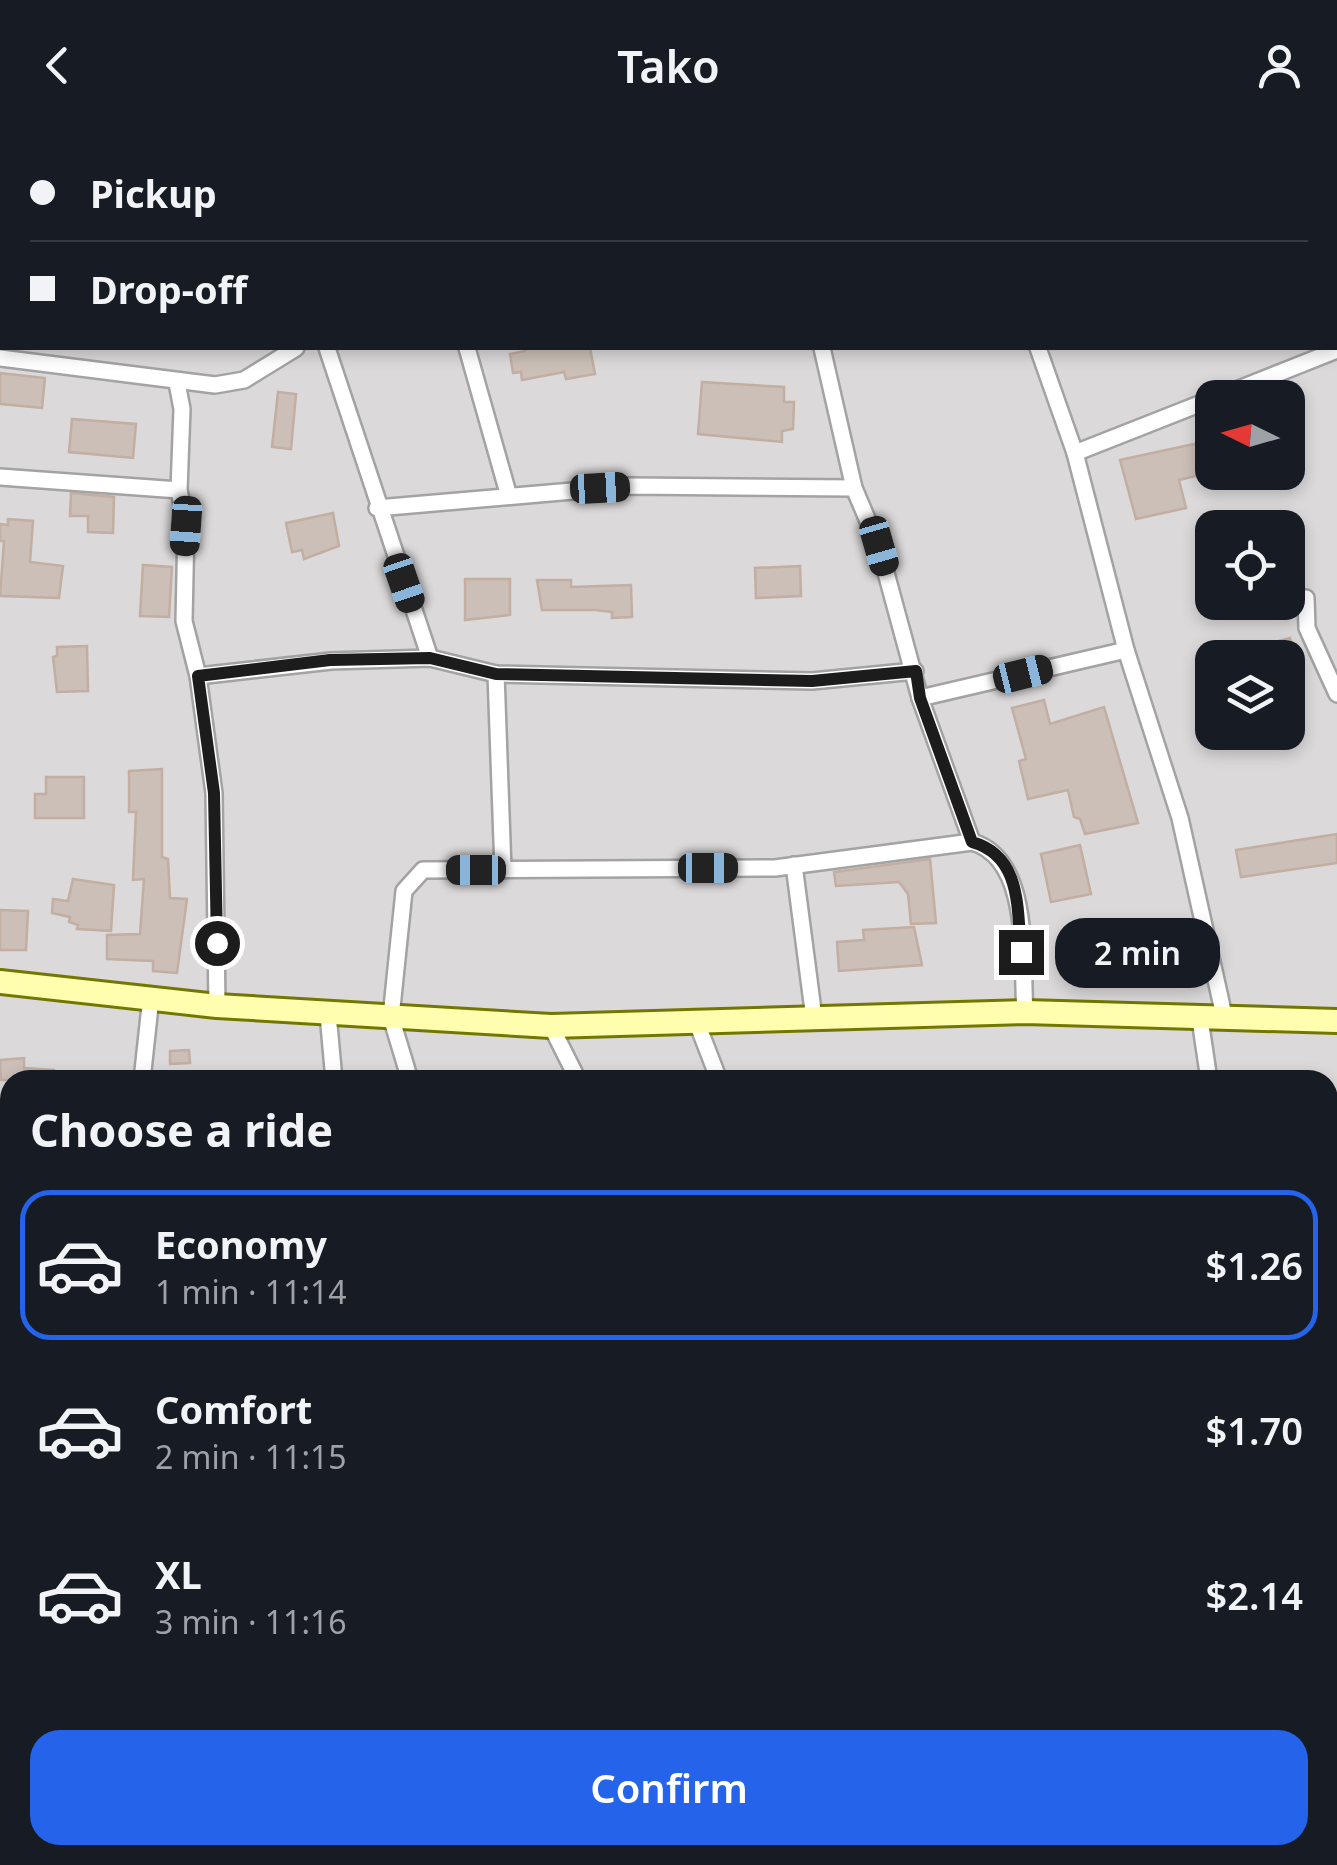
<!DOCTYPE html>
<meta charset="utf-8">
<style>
:root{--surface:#171b24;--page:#20242c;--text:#f1f3f6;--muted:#9ea1a6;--line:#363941;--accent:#2563eb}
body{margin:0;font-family:"Noto Sans",sans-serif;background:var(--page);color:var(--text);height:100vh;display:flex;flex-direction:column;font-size:38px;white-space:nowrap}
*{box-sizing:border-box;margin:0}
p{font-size:32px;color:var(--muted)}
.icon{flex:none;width:55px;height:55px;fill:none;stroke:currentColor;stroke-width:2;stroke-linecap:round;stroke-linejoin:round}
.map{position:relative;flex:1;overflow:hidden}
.side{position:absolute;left:0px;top:940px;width:1338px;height:795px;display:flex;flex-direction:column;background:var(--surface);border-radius:30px 30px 0 0;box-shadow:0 5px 15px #0003}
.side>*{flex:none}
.top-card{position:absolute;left:0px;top:0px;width:1338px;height:220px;box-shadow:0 5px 15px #0003;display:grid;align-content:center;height:220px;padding:0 30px;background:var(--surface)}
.needle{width:65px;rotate:275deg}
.tools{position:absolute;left:1195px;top:250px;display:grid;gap:20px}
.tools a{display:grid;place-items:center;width:110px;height:110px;border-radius:20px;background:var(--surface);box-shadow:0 5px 15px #0003;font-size:50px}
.end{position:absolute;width:45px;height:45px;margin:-22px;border:12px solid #1c1c1c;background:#fff;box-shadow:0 0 0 5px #fff}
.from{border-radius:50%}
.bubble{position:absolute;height:70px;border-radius:30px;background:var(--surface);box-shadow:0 5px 15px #0003;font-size:32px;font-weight:600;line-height:70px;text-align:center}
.car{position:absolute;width:30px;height:60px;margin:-30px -15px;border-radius:12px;box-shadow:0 0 8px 2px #0007;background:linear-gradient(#222 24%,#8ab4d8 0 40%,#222 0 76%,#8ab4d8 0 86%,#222 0)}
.top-card b{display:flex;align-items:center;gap:35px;height:95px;font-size:38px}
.top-card b+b{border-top:2px solid var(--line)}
.top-card i{width:25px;height:25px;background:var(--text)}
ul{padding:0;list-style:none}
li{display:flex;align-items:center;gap:30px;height:150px;margin:0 20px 15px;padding:0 10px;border:5px solid transparent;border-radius:30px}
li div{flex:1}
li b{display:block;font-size:38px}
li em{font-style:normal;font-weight:600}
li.current{border-color:var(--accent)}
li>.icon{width:90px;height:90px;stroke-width:1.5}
h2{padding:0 30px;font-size:45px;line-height:120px}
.primary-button{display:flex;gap:20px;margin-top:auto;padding:20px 30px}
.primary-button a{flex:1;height:115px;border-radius:30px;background:var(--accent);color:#fff;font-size:40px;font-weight:600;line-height:115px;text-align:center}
header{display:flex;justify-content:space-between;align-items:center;height:130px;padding:0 30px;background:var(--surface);font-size:45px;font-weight:600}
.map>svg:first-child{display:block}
.residential{fill:#dbd9d9;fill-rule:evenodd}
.building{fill:#cbbfb7;stroke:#c2aea2;stroke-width:2.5}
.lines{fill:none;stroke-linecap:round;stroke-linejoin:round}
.street-casing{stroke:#a3a3a3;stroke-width:20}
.secondary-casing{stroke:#717700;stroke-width:28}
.street{stroke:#fff;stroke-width:15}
.secondary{stroke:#fffeaf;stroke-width:22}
.route{stroke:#1c1c1c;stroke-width:12}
</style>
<header><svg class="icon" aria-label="back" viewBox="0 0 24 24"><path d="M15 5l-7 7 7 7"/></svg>Tako<svg class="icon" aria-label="person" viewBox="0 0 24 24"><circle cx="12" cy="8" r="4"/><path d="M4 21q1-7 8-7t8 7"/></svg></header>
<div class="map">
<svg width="1337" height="1735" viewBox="0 0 1337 1735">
<rect width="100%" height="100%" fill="#efe9e1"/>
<path class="residential" d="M0 0H1337V1735H0ZM2 2H1335V218H2ZM1212 268H1288V342H1212ZM1212 398H1288V472H1212ZM1212 528H1288V602H1212ZM10 950H1328V1725H10Z"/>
<g class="building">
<polygon points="524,218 590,218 595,244 566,249 564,242 522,250 521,242 513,243 510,224 525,221"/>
<polygon points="0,243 45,248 42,278 0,274"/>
<polygon points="702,252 784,257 784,272 794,272 793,299 782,301 782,312 698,304"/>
<polygon points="278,262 296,264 291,319 272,317"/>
<polygon points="72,289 136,294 133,328 69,322"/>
<polygon points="1212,310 1212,342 1179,350 1186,378 1136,389 1120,330"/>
<polygon points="71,363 114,367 113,403 88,402 88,386 70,386"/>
<polygon points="333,383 339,416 304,429 302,420 292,422 286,393"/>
<polygon points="8,389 33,391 30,432 63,436 59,468 0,466 4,411 0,411 0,394 8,395"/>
<polygon points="143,435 172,437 169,487 140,486"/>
<polygon points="800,436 801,466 756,468 755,438"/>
<polygon points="465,449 510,449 510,485 465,490"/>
<polygon points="537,450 571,450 571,457 631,455 632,487 612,488 612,482 596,480 542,480"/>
<polygon points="1290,508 1295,528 1233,528 1233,523"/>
<polygon points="87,516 88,561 57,562 53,527 57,526 57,517"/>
<polygon points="1044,570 1050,594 1104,577 1138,693 1085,704 1080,689 1074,687 1068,660 1028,669 1019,631 1026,629 1012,578"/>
<polygon points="162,639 162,727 168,729 170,768 187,769 177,843 153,841 153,831 107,829 107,805 140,804 144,749 133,750 136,682 129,682 129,641"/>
<polygon points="46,647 84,647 84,688 35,688 35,664 46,664"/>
<polygon points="1337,704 1337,733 1241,747 1236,720"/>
<polygon points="1080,715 1091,764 1051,772 1041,724"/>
<polygon points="930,729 936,793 911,794 908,764 899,752 836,756 834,742"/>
<polygon points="73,749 114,755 111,801 77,799 78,795 69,792 70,787 52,783 53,769 68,771"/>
<polygon points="0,780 28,781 26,820 0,820"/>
<polygon points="914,797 922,835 839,841 837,812 864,810 863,800"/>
<polygon points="189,920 190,933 170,934 170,921"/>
<polygon points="24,928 24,938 54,940 54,950 1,950 0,930"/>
</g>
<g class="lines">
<defs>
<g id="street">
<polyline points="287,0 288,2"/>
<polyline points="587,0 587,2"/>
<polyline points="773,0 774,2"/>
<polyline points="991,0 991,2"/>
<polyline points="103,2 103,0"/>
<polyline points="714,2 723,0"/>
<polyline points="327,218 430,528"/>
<polyline points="467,218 508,363"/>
<path d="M822 218 854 358 879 417 920 568 972 712C1032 729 1021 830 1025 882"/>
<polyline points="1038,218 1075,323 1126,520 1180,688 1225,890"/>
<polyline points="0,228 215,255 244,250 296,218"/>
<polyline points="177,253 182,279 179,360 186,396 184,491 198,546 214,663 217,876"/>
<polyline points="1216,268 1337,220"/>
<polyline points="1075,323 1212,269"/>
<polyline points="0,347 179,360"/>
<polyline points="377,378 630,356 854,358"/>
<polyline points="1306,468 1307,498 1337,564"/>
<polyline points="496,544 503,740"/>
<polyline points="198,546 331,531 430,528 496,544 812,551 915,541"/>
<polyline points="920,568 1126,520"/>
<polyline points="794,735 814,888"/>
<polyline points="328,884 334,950"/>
<polyline points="1200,889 1209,950"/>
<polyline points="697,893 719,950"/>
<polyline points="551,896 578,950"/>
<polyline points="142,950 151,867"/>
<polyline points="410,950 391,887 404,761 423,740 775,738 972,712"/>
<polyline points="1328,1260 1337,1260"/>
<polyline points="1328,1405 1337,1403"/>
<polyline points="0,1420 10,1420"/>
<polyline points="0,1496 10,1637"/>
<polyline points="1328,1657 1337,1654"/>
<polyline points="23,1725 25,1735"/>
<polyline points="486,1725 486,1735"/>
<polyline points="772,1725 773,1735"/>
<polyline points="1286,1725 1289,1735"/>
<polyline points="1053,1733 1085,1725"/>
</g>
<g id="secondary">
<polyline points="1272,0 1273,2"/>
<polyline points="1335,120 1337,123"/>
<polyline points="0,852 217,876 551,896 1025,882 1337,891"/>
</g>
</defs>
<use href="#street" class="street-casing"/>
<use href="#secondary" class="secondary-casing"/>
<use href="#street" class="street"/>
<use href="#secondary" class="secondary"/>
</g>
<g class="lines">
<path class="route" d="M217 813 214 663 198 546 330 530 430 528 496 544 812 551 916 541 920 568 972 712C1022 726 1017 779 1021 822"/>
</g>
</svg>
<div class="tools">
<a><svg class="needle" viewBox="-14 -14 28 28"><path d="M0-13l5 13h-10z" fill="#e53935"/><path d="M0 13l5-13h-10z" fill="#9ea1a6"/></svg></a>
<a><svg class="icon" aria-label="locate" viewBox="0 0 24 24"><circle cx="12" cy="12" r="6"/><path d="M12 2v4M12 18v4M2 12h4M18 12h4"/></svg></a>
<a><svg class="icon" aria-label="layers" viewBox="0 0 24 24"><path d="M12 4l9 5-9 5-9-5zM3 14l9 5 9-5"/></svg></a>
</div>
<i class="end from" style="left:217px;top:813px"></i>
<i class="end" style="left:1021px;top:822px"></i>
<div class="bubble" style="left:1055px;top:788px;width:165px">2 min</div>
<i class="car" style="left:600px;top:358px;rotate:87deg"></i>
<i class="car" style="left:186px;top:396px;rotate:184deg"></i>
<i class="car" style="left:879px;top:416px;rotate:164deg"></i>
<i class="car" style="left:404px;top:453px;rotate:161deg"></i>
<i class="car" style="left:1023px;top:544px;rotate:76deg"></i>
<i class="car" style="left:708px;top:738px;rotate:90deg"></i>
<i class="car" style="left:476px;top:740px;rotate:270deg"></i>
<div class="top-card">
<b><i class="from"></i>Pickup</b>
<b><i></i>Drop-off</b>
</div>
<section class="side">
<h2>Choose a ride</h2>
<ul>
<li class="current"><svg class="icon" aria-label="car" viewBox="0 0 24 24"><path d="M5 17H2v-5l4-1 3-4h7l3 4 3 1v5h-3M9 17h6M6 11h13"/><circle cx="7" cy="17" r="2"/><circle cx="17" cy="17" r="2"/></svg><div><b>Economy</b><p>1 min · 11:14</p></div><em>$1.26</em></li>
<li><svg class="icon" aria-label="car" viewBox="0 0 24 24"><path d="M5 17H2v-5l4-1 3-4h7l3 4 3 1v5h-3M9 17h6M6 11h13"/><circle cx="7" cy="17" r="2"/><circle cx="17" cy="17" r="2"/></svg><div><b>Comfort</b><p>2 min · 11:15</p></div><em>$1.70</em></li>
<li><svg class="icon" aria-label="car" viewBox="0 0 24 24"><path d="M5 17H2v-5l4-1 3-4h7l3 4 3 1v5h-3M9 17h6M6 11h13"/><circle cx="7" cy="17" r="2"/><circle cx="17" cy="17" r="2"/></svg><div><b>XL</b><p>3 min · 11:16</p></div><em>$2.14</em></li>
</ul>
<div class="primary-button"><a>Confirm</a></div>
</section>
</div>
